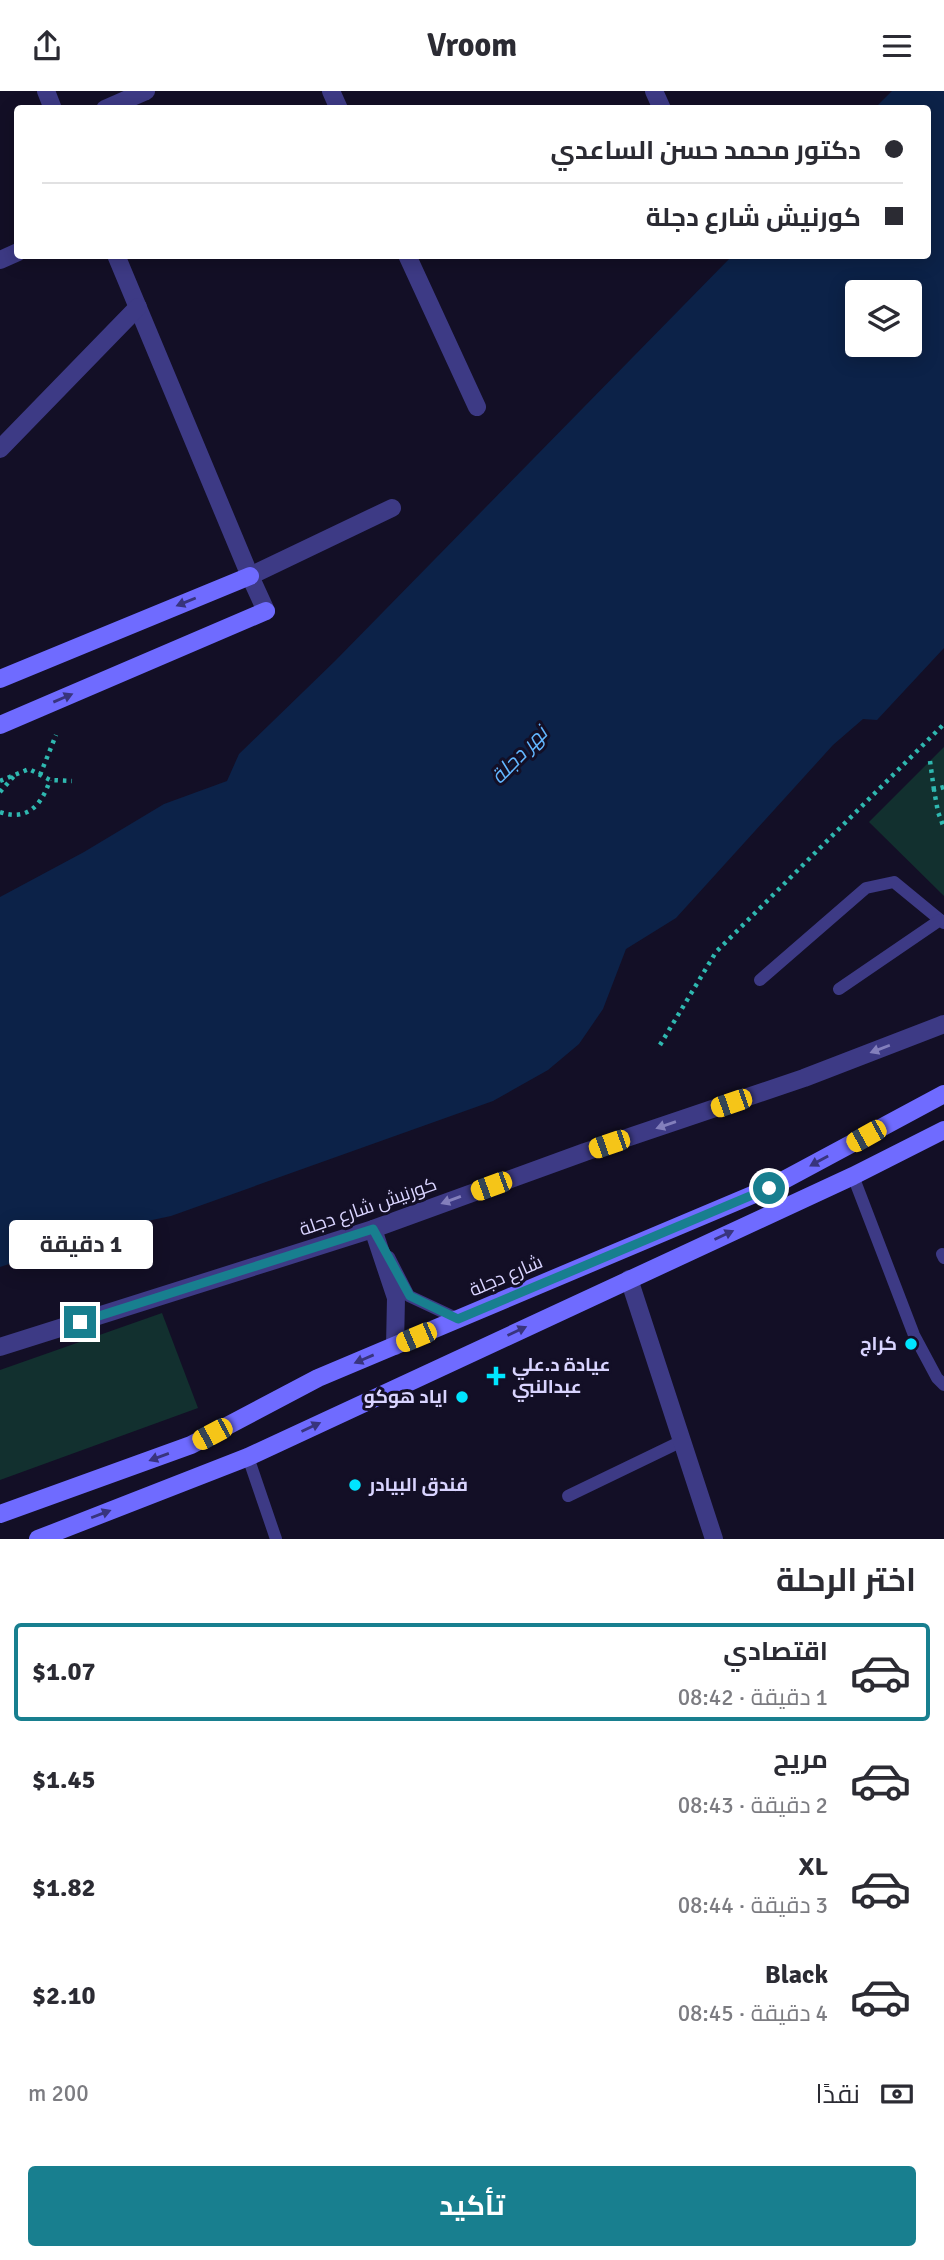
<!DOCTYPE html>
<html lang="ar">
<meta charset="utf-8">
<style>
:root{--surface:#fff;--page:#f7f7f7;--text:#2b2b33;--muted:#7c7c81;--line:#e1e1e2;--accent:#187f8f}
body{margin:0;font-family:Signika,Cairo,sans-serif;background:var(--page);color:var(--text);direction:rtl;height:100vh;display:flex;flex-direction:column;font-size:26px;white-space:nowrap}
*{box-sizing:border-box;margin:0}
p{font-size:23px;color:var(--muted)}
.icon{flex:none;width:38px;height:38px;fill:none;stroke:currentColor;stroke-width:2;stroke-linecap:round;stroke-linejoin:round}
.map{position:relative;height:1448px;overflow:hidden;direction:ltr}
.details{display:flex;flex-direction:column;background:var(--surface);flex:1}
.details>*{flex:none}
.top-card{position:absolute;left:14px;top:14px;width:917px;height:154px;border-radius:7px;box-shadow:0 4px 18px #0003;direction:rtl;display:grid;align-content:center;height:154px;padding:0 28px;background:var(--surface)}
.tools{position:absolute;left:845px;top:189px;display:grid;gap:14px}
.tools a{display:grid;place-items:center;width:77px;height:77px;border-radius:7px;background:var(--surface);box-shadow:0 4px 18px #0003;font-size:35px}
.end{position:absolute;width:32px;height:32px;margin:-16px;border:9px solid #187f8f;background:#fff;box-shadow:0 0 0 4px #fff}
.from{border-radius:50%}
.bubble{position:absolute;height:49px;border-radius:7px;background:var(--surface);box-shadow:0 4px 18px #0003;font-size:23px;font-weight:700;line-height:49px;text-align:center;direction:rtl}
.car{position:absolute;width:21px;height:42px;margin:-21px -10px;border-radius:9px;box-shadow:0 0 5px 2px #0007;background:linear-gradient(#f5c518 24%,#345 0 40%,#f5c518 0 76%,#345 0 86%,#f5c518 0)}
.top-card b{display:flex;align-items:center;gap:24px;height:66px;font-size:26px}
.top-card b+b{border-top:2px solid var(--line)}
.top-card i{width:18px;height:18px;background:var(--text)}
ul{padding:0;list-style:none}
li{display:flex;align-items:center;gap:21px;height:98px;margin:0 14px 10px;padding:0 14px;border:4px solid transparent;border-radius:7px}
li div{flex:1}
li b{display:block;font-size:26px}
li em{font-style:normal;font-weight:700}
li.on{border-color:var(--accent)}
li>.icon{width:63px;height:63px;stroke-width:1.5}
h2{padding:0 28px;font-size:32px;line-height:84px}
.pay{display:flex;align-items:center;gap:18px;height:77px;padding:0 28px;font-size:26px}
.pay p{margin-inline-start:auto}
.primary-button{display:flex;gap:14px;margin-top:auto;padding:14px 28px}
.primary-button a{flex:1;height:80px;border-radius:7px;background:var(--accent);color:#fff;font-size:28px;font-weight:700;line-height:80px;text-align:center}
header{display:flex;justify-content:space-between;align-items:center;height:91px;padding:0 28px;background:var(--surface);font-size:32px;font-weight:700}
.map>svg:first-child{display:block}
.green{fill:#12302f}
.water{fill:#0c2248;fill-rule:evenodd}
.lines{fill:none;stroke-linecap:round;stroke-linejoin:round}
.path{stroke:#2fb8b0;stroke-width:4.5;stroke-dasharray:3.5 5;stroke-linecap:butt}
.lane{stroke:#3d3a85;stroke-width:12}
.street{stroke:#3d3a85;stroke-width:18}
.secondary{stroke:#6f6bff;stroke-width:18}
.oneway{fill:#38347d}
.oneway2{fill:#837fbc}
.route{stroke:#187f8f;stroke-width:9}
.poi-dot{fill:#00e5ff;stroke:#130f26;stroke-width:2.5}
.labels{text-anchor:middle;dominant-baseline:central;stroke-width:6;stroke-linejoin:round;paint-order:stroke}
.street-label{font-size:19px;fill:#d9d4ff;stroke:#130f26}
.poi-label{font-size:19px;font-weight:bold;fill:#d9d4ff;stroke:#130f26;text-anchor:end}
.water-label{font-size:21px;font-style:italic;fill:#62b6ff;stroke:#130f26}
</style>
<header><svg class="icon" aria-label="menu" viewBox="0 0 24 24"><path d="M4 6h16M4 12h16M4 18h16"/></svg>Vroom<svg class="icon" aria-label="share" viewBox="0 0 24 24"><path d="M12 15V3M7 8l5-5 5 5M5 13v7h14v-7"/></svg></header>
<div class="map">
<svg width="944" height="1448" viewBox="0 0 944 1448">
<rect width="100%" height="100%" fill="#130f26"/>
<g class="green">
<polygon points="944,656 944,805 869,731"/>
<polygon points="162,1222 198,1317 0,1389 0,1279"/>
</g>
<path class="water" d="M892 0H944V557L877 629 863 628 833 654 676 827 626 858 603 918 579 953 548 979 493 1010 171 1125 124 1135 0 1176V806L84 761 164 713 227 690 239 663 335 570 732 165 928 164V18L875 17ZM858 201H910V254H858Z"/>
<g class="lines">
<g class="path">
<polyline points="930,670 934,699"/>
<polyline points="40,684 56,644"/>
<polyline points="0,690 29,678 50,689 72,690"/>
<polyline points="944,696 934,699 938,721 944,737"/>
<polyline points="0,701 14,685"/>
<path d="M0 721C28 731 42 713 50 689"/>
<polyline points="660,954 716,861 944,633"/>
</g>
<g class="lane">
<polyline points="760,889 866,797 894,791 944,832"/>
<polyline points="839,898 940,829"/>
<polyline points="853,1085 914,1244 937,1287 944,1294"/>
<polyline points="942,1163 944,1167"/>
<polyline points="389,1166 409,1205 458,1228"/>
<polyline points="248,1366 276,1448"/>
<polyline points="568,1405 682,1350"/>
</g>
<g class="street">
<polyline points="46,0 53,18"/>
<polyline points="331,0 339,18"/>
<polyline points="654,0 662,18"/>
<polyline points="105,18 146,0"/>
<polyline points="116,164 250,485 266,520"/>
<polyline points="407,164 477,316"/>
<polyline points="0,169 18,161"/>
<polyline points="0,358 138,216"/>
<polyline points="250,485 392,417"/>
<polyline points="373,1138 396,1207 395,1255"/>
<polyline points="629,1188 714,1448"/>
<polyline points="0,1256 373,1138 585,1061 804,987 944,933"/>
</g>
<g class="secondary">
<polyline points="0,588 250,485"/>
<polyline points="0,634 266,520"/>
<polyline points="0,1423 191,1354 318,1287 769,1097 944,1003"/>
<polyline points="38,1448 248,1366 853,1085 944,1039"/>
</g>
</g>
<defs><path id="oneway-solid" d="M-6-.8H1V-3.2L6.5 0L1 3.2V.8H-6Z" transform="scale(1.75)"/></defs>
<g class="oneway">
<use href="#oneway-solid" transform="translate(186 511) rotate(158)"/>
<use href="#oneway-solid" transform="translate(63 607) rotate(-23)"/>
<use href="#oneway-solid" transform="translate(819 1070) rotate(151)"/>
<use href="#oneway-solid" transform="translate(724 1144) rotate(-25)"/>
<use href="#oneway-solid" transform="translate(517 1240) rotate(-25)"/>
<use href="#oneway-solid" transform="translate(364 1268) rotate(157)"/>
<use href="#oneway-solid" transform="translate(311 1336) rotate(-25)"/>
<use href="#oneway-solid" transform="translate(159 1366) rotate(160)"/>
<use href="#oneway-solid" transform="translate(101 1423) rotate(-21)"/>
</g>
<g class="oneway2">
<use href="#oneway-solid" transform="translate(880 958) rotate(159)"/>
<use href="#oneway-solid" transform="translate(666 1034) rotate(161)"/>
<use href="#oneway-solid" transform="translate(451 1109) rotate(160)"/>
</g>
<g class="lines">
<polyline class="route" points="80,1231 373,1138 410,1205 458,1228 769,1097"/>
</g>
<g class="poi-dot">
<circle cx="911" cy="1253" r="7"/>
<path d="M492.5 1274.5h7v7h7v7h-7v7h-7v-7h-7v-7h7z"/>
<circle cx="462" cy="1306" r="7"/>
<circle cx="355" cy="1394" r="7"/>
</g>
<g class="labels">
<g class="street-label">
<text transform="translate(368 1116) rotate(-19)">كورنيش شارع دجلة</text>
<text transform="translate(506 1185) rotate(-23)">شارع دجلة</text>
</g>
<g class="poi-label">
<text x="897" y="1253">كراج</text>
<text x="512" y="1274" text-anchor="start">عيادة د.علي<tspan x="512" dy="22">عبدالنبي</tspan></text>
<text x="448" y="1306">اياد هوكو</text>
<text x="369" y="1394" text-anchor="start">فندق البيادر</text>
</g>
<g class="water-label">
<text transform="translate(519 664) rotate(-46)">نهر دجلة</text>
</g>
</g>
</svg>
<div class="tools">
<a><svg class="icon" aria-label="layers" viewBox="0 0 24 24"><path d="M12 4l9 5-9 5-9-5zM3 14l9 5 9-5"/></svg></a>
</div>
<i class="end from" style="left:769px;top:1097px"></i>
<i class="end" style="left:80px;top:1231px"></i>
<div class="bubble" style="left:9px;top:1129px;width:144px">1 دقيقة</div>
<i class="car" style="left:731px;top:1012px;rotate:251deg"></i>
<i class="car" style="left:866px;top:1045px;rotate:241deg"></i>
<i class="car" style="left:609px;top:1053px;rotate:251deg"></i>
<i class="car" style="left:491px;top:1095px;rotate:250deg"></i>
<i class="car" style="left:416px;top:1246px;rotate:247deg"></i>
<i class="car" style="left:212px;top:1343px;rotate:242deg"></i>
<div class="top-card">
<b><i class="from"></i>دكتور محمد حسن الساعدي</b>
<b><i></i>كورنيش شارع دجلة</b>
</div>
</div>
<section class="details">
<h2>اختر الرحلة</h2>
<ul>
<li class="on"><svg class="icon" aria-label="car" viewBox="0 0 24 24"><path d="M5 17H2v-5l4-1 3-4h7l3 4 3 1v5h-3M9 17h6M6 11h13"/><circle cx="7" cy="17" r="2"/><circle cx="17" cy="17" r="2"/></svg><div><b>اقتصادي</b><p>1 دقيقة · 08:42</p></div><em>$1.07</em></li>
<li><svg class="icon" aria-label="car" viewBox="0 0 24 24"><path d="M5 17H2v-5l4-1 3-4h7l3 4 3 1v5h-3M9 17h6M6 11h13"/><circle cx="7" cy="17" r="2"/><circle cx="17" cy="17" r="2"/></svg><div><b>مريح</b><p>2 دقيقة · 08:43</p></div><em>$1.45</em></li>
<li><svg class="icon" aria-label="car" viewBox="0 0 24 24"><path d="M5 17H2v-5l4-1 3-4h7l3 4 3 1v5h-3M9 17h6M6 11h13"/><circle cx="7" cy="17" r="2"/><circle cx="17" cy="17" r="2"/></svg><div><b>XL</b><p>3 دقيقة · 08:44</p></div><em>$1.82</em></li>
<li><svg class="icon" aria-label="car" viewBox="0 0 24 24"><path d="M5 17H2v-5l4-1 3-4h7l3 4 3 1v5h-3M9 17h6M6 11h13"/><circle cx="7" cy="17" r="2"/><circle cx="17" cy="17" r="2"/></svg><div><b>Black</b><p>4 دقيقة · 08:45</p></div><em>$2.10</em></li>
</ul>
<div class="pay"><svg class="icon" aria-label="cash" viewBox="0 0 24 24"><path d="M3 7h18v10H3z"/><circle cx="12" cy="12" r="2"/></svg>نقدًا<p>200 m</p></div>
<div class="primary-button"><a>تأكيد</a></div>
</section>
